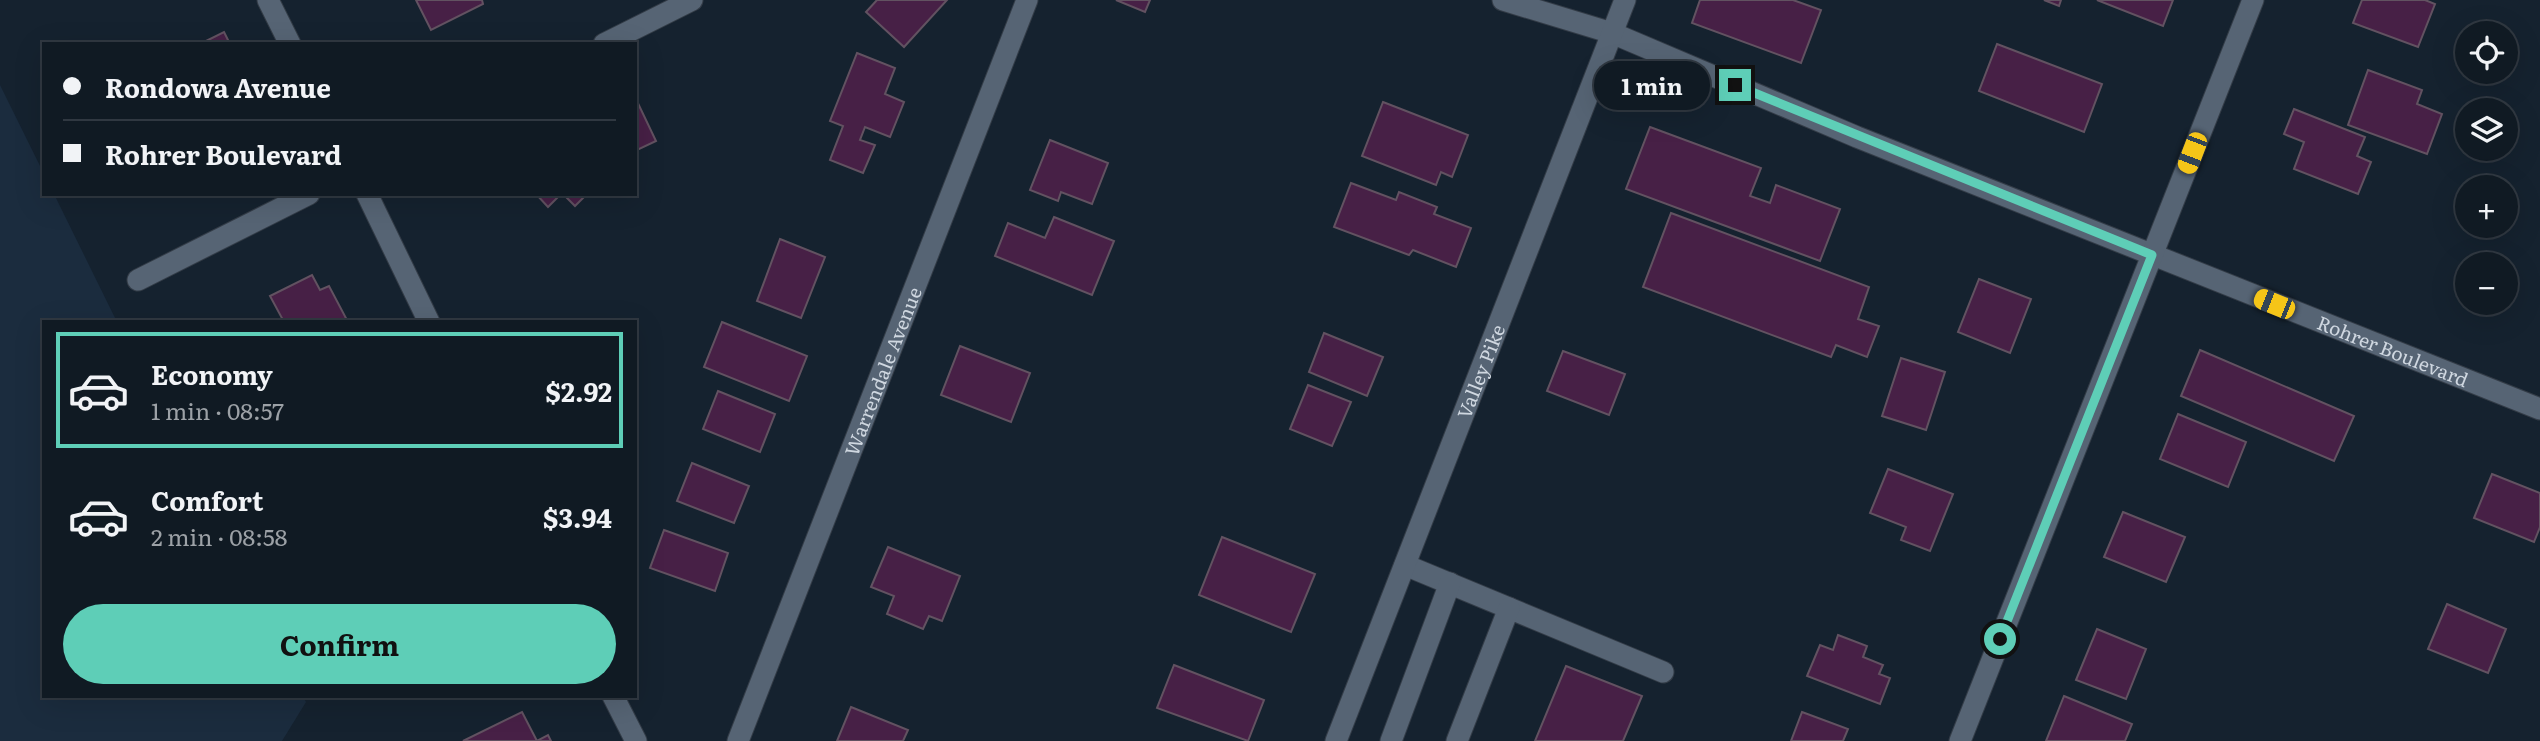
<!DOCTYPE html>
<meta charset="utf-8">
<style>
:root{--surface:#101a23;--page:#19232b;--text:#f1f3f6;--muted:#9ca1a6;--line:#303841;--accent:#5eceb7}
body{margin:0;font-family:Literata,serif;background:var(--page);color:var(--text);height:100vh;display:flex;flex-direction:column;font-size:26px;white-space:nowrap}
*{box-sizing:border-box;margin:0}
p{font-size:23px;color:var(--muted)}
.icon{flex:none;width:38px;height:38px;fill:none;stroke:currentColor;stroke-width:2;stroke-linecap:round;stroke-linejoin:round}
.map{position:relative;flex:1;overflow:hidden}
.drawer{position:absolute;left:42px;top:320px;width:595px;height:378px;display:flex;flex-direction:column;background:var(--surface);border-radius:0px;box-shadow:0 7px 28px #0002,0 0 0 2px var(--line)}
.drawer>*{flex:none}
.hud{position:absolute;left:42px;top:42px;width:595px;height:154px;border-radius:0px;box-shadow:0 7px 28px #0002,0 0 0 2px var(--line);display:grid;align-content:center;height:154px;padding:0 21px;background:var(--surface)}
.tools{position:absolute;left:2455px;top:21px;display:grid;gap:14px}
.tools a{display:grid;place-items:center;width:63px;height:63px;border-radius:50%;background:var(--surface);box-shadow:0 7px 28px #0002,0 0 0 2px var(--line);font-size:35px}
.end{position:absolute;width:32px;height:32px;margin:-16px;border:9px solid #5eceb7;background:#111;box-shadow:0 0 0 4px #111}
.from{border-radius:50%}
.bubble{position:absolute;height:49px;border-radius:24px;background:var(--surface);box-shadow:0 7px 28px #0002,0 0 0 2px var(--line);font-size:23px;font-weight:700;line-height:49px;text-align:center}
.car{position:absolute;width:21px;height:42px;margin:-21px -10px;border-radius:9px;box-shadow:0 0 5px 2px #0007;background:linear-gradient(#f5c518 24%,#345 0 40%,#f5c518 0 76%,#345 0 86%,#f5c518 0)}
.hud b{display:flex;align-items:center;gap:24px;height:66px;font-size:26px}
.hud b+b{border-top:2px solid var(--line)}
.hud i{width:18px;height:18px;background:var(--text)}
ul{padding:12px 0 0;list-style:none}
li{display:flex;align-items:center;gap:21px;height:116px;margin:0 14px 10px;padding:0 7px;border:4px solid transparent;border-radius:0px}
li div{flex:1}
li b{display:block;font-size:26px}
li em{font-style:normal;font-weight:700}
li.selected{border-color:var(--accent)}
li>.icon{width:63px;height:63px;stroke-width:1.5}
.cta{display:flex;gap:14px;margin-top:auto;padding:14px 21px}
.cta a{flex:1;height:80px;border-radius:42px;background:var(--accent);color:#111;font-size:28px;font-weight:700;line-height:80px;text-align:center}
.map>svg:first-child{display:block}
.built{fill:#1b2c3e}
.building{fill:#472046;stroke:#625261;stroke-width:2}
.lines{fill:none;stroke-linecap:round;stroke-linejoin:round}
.minor-casing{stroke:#333c47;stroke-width:23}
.minor{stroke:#566474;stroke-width:21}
.route{stroke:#5eceb7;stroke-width:9}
.labels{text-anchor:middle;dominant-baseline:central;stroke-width:6;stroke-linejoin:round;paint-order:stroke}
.street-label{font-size:19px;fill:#cfd7e0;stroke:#0c1825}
</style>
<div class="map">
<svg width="2540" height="741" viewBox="0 0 2540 741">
<rect width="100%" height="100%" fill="#15222f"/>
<polygon class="built" points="0,85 44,174 44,194 54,194 117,322 44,322 44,696 303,697 306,702 282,741 0,741"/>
<g class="building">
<polygon points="416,0 482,0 483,4 431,30"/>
<polygon points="877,0 947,0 904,47 866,12"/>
<polygon points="1116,0 1150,0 1145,12"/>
<polygon points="1700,0 1793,0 1821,10 1801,63 1692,23"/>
<polygon points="2044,0 2061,0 2059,6"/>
<polygon points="2097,0 2173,0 2163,26"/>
<polygon points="2362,0 2425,0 2435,4 2418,47 2353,23"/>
<polygon points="224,32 230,44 200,44"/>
<polygon points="1997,44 2102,84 2084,132 1979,91"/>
<polygon points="857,53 895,68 885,94 904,102 890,137 865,127 860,140 875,145 863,173 830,160 843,126 830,121"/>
<polygon points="2368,70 2422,90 2417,104 2442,114 2427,154 2348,125"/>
<polygon points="635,97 656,141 635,151"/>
<polygon points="1383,102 1468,135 1452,177 1441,172 1436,185 1362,156"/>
<polygon points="2294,109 2365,137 2357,156 2371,162 2358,194 2294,169 2304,142 2284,134"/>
<polygon points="1650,127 1761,168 1750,196 1770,203 1776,185 1840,209 1820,261 1626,189"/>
<polygon points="1050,140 1108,163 1092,204 1061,192 1058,201 1030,190"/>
<polygon points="1351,183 1396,200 1399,192 1437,207 1434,214 1471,228 1456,267 1413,250 1409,255 1334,227"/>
<polygon points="536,194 561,194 548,207"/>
<polygon points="563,194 587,194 575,206"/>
<polygon points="1671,213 1869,287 1858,319 1879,326 1867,357 1836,345 1831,357 1643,287"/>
<polygon points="1054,217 1114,241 1092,295 995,256 1008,223 1045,238"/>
<polygon points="780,239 825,257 801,318 757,301"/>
<polygon points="312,275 320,290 329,286 348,322 279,322 283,320 270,296"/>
<polygon points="1979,279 2031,299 2010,353 1958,332"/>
<polygon points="722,322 807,356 789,401 704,367"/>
<polygon points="1324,333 1383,357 1367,396 1309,372"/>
<polygon points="960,346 1030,373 1011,422 941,395"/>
<polygon points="2200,350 2354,416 2334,461 2181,396"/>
<polygon points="1563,351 1625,374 1609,415 1547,391"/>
<polygon points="1901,358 1945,372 1926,430 1882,416"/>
<polygon points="1308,385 1351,402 1332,446 1290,429"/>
<polygon points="718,391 775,414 760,452 703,429"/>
<polygon points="2178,414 2246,442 2228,487 2160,459"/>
<polygon points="692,463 749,486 734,523 677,501"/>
<polygon points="1888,469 1953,494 1930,551 1901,540 1906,527 1870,513"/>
<polygon points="2492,474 2540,493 2540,527 2534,542 2474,518"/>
<polygon points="2123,512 2185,537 2166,582 2104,557"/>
<polygon points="664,530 728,553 715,591 650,568"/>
<polygon points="1222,537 1315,574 1291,632 1199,595"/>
<polygon points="888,547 960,576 942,621 929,616 923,629 887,614 894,596 871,587"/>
<polygon points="2447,604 2506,629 2488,673 2428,649"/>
<polygon points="2097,629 2146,649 2126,699 2076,680"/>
<polygon points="1838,635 1867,646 1863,657 1883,665 1879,674 1890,678 1880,704 1807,676 1820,645 1833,650"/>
<polygon points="1174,665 1264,700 1248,741 1157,708"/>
<polygon points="1566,666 1642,696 1623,741 1535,741"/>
<polygon points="2064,696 2132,724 2125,741 2046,741"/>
<polygon points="851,707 908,730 903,741 837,741"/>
<polygon points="522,712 537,741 548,735 551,741 463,741"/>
<polygon points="1802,712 1848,729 1843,741 1791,741"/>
</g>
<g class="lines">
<defs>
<g id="minor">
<polyline points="268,0 290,44"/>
<path id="s1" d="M1503 0 1612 33 1857 137 2540 409"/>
<polyline points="604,44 692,0"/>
<polyline points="367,194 429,322"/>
<polyline points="138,280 309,194"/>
<polyline points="1405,565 1663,672"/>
<polyline points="613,696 636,741"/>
<path id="s2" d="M738 741 1027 0"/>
<path id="s3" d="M1336 741 1625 0"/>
<polyline points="1391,741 1450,583"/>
<polyline points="1457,741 1509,608"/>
<polyline points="1960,741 2253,0"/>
</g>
</defs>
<use href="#minor" class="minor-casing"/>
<use href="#minor" class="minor"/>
</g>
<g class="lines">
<polyline class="route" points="1735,85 2152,255 2000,639"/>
</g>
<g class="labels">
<g class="street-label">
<text stroke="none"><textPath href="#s1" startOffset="957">Rohrer Boulevard</textPath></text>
<text stroke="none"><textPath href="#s2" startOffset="397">Warrendale Avenue</textPath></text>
<text stroke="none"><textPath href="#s3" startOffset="397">Valley Pike</textPath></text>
</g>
</g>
</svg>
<div class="tools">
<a><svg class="icon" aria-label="locate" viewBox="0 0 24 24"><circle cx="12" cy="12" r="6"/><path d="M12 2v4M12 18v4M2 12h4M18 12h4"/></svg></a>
<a><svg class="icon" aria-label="layers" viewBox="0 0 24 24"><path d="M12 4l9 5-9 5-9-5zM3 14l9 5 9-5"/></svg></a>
<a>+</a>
<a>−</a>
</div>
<i class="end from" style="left:2000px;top:639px"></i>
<i class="end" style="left:1735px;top:85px"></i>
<div class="bubble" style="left:1594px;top:61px;width:116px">1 min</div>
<i class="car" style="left:2192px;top:153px;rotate:201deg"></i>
<i class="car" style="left:2274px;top:304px;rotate:292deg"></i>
<div class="hud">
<b><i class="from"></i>Rondowa Avenue</b>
<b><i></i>Rohrer Boulevard</b>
</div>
<section class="drawer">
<ul>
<li class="selected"><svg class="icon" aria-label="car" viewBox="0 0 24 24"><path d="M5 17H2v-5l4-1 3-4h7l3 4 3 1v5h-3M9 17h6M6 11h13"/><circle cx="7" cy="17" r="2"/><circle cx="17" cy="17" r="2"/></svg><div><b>Economy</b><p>1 min · 08:57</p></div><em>$2.92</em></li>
<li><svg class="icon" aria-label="car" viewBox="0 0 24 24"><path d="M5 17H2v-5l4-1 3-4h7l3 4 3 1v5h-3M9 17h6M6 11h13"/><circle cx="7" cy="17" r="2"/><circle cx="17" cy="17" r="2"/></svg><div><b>Comfort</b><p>2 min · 08:58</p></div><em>$3.94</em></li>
</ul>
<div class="cta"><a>Confirm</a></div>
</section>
</div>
